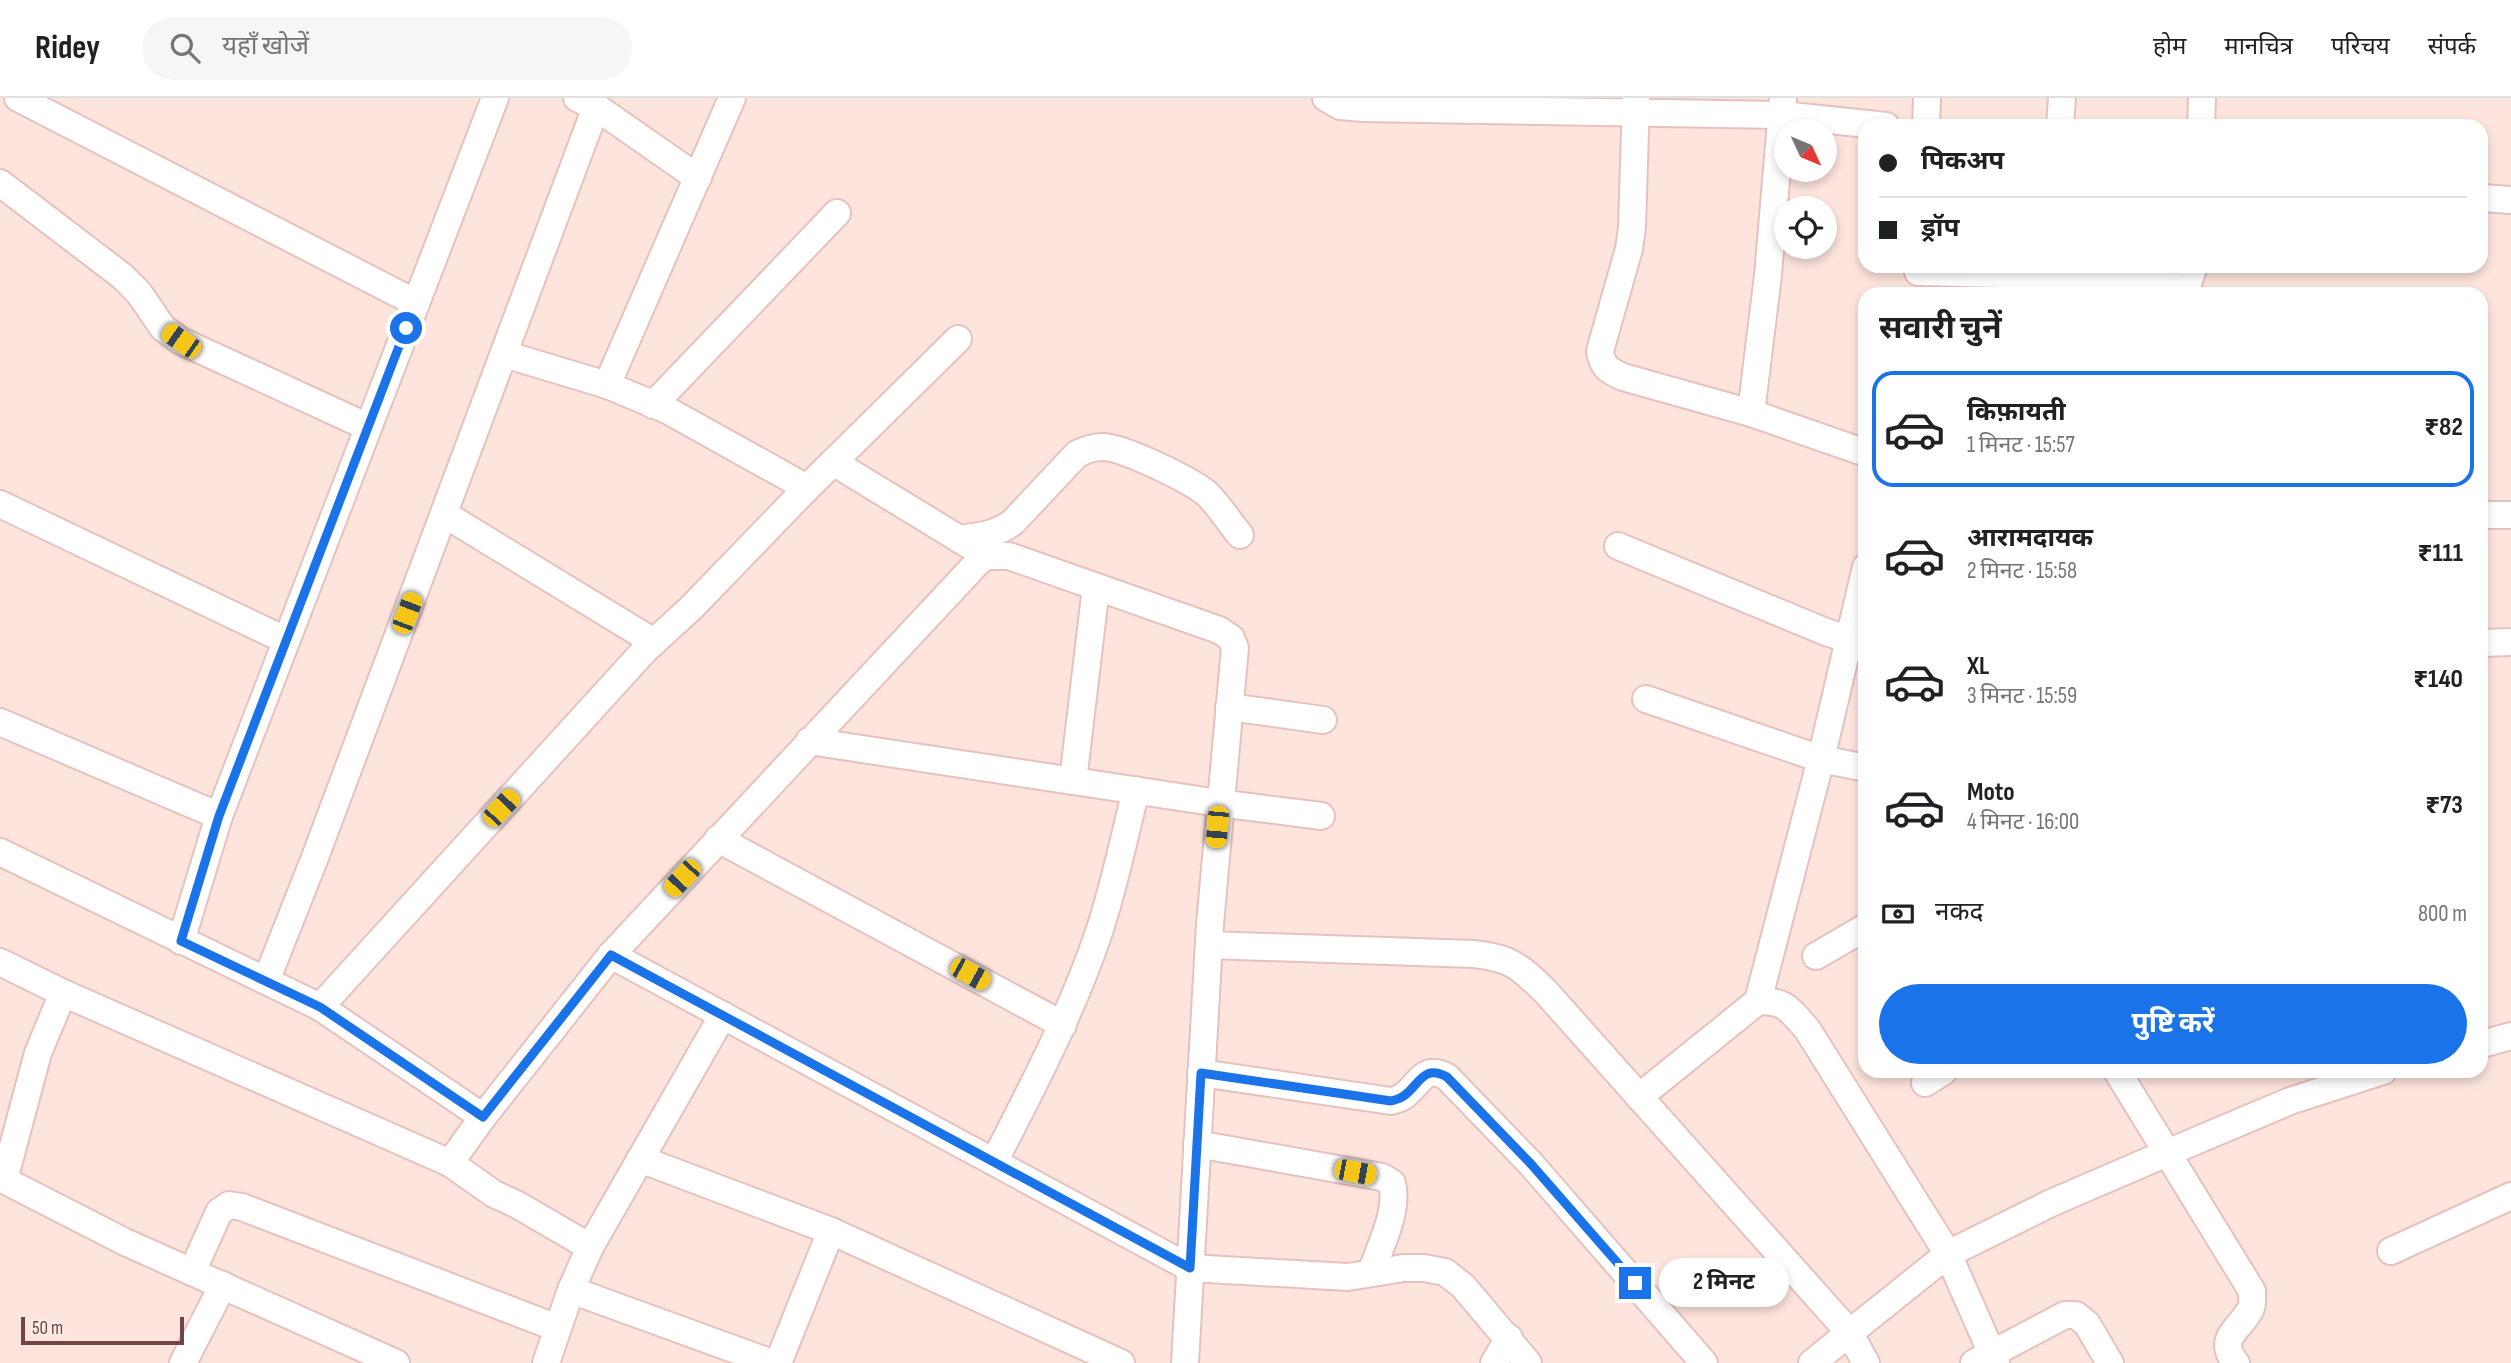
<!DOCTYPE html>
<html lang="hi">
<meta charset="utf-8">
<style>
:root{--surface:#fff;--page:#f6f6f6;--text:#202124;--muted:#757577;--line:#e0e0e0;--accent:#1a73e8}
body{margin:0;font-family:"Sofia Sans Condensed","Noto Sans Devanagari",sans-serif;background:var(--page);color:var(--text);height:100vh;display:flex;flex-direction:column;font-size:26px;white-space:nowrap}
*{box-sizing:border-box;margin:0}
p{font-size:23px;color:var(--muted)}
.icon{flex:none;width:38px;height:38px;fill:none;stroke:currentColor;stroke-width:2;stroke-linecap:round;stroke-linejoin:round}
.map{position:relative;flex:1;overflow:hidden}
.side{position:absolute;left:1858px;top:189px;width:630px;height:791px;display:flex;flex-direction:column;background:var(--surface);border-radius:21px;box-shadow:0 4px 10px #0003}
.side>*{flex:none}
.banner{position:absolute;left:1858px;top:21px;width:630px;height:154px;border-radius:21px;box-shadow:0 4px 10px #0003;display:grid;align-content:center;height:154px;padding:0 21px;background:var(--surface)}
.needle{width:46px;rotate:134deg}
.controls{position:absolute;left:1774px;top:21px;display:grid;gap:14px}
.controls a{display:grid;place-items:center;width:63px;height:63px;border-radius:50%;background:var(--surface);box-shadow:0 4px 10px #0003;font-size:35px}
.scale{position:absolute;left:21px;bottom:18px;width:163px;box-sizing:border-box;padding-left:7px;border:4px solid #734547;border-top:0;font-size:19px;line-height:24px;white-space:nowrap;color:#734547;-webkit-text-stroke:5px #ffeae4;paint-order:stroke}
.end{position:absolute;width:32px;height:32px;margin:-16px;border:9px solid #1a73e8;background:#fff;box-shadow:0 0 0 4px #fff}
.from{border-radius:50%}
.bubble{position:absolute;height:49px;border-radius:24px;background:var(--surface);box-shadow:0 4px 10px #0003;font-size:23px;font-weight:700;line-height:49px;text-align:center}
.car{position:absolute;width:21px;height:42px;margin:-21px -10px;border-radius:9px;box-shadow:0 0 5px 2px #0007;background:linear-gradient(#f5c518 24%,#345 0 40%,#f5c518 0 76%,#345 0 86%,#f5c518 0)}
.banner b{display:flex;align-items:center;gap:24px;height:66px;font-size:26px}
.banner b+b{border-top:2px solid var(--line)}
.banner i{width:18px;height:18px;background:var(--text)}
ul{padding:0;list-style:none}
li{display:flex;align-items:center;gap:21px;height:116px;margin:0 14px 10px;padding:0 7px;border:4px solid transparent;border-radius:21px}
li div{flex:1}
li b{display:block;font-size:26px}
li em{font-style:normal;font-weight:700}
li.current{border-color:var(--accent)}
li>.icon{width:63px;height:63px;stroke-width:1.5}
h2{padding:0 21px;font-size:32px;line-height:84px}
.pay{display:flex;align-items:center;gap:18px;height:77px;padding:0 21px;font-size:26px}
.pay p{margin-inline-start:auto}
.primary-button{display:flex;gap:14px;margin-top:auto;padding:14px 21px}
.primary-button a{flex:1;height:80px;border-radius:42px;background:var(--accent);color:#fff;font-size:28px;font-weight:700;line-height:80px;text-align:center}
header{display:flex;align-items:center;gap:42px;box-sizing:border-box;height:98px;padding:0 35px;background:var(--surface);border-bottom:2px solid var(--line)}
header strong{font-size:33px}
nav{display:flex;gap:38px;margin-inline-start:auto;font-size:24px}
.search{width:490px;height:63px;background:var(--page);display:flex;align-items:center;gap:18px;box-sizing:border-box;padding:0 24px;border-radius:38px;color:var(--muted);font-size:26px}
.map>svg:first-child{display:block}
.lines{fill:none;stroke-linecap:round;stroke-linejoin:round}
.street-casing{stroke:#e6c2be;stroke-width:30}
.street{stroke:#fff;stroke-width:26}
.route{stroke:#1a73e8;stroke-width:9}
</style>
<header>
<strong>Ridey</strong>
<div class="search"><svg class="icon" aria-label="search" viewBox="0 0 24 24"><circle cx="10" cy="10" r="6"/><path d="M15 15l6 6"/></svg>यहाँ खोजें</div>
<nav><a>होम</a><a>मानचित्र</a><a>परिचय</a><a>संपर्क</a></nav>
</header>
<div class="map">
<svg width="2511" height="1265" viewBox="0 0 2511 1265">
<rect width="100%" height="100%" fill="#fde4dd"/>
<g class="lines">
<defs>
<g id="street">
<polyline points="18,0 416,205"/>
<polyline points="577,0 596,9 698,80"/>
<polyline points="1326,0 1340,8 1363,10 1782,17 1886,28"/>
<path d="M1636 0 1632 129 1629 151 1600 253C1602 269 1609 273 1623 279L1751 315 1866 355"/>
<polyline points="1926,28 1927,0"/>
<polyline points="2060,28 2062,0"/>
<polyline points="2201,28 2202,0"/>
<polyline points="0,85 122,178 139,195 163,230 181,243 368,329"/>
<polyline points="2482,100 2511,102"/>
<polyline points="1918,174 2050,177 2181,189 2189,183 2194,168"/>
<polyline points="504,256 607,287 667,312 807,390"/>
<polyline points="607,287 732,0"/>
<polyline points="653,307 837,115"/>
<polyline points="1751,315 1768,177 1783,0"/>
<polyline points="833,364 974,450"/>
<polyline points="0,406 285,542"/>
<polyline points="444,416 654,544"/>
<polyline points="2482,417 2511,417"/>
<path d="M959 441C980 438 996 437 1013 424L1077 356C1085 352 1093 349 1103 349 1123 349 1190 382 1206 395 1219 407 1229 424 1240 437"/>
<polyline points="1618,448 1826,534 1848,541 1864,543"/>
<polyline points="2482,545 2511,544"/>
<polyline points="1646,601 1821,661 1866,670"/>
<polyline points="1229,609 1323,622"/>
<polyline points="0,624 219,718"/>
<polyline points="809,643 1219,705 1321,718"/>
<polyline points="1073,683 1096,489"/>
<polyline points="718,741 1063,927"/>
<polyline points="0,754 320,909 483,1019"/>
<polyline points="181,843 219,718 495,0"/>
<path d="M1209 847 1474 856C1511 860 1519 868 1545 893L1849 1234 1866 1265"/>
<polyline points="611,857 1190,1170 1348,1179 1404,1170 1424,1170 1445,1174 1463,1188 1528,1265"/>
<polyline points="1816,858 1866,829"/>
<polyline points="0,864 63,895 450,1065 494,1096 516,1106 590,1149"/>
<polyline points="266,883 314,762 596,9"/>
<polyline points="1758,903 1821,661 1866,469"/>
<polyline points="320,909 645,552 691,510 807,390 958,241"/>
<polyline points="2482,946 2511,938"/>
<path d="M2117 973 2252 1193C2252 1199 2253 1205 2251 1210 2241 1232 2215 1239 2236 1265"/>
<path d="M1201 975 1391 1003C1395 1002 1399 1001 1402 999 1419 989 1422 965 1447 979L1531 1066 1704 1265"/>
<polyline points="1925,985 1944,973"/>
<path d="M1639 999 1758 903C1786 903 1789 911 1807 931L1948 1156 1996 1265"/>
<path d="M1197 1046 1382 1079 1392 1085C1399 1114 1380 1148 1371 1175"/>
<polyline points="640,1061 831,1133 1121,1265"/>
<path d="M994 1064C1032 990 1071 916 1098 837 1114 790 1124 740 1136 692"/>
<polyline points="450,1065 483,1019 611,857 979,463 987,458 1009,458 1219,532 1231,540 1235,550 1210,826 1185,1265"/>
<polyline points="0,1080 125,1144 396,1265"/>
<polyline points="4,1082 38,955 63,895"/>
<polyline points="2391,1153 2511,1098"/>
<polyline points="192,1174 219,1114 229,1107 242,1109 557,1230"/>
<polyline points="571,1192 772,1265"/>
<polyline points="183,1265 223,1187"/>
<polyline points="546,1265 571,1192 590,1149 723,917"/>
<polyline points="778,1265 831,1133"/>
<polyline points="1494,1265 1509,1240"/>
<polyline points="1812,1265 1948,1156 2051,1105 2167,1055 2290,1003 2383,973"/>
<polyline points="1974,1265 2065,1217 2076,1217 2087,1226 2110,1265"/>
</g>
</defs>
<use href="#street" class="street-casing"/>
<use href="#street" class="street"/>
</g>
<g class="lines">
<path class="route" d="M406 230 219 718 181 843 320 909 483 1019 611 857 1190 1170 1201 975 1391 1003C1395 1002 1399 1001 1402 999 1419 989 1422 965 1447 979L1531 1066 1635 1185"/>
</g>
</svg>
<div class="controls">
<a><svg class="needle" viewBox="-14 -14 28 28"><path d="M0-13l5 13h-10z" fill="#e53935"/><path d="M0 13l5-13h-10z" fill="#757577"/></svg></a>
<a><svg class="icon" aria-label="locate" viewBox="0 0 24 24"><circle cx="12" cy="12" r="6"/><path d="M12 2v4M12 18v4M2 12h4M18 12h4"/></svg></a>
</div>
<div class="scale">50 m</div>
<i class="end from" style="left:406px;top:230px"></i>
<i class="end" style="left:1635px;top:1185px"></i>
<div class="bubble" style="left:1659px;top:1160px;width:130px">2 मिनट</div>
<i class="car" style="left:181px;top:243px;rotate:305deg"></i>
<i class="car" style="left:407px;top:515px;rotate:21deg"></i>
<i class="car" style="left:501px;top:710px;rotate:43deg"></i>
<i class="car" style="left:1217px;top:729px;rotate:185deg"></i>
<i class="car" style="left:682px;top:780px;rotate:223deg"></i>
<i class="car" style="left:970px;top:876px;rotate:119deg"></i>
<i class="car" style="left:1355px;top:1074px;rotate:101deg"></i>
<div class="banner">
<b><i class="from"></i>पिकअप</b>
<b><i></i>ड्रॉप</b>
</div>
<section class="side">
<h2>सवारी चुनें</h2>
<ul>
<li class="current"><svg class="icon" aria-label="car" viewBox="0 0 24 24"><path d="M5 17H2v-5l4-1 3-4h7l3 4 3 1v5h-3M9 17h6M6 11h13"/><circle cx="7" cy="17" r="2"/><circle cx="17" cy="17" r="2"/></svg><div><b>किफ़ायती</b><p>1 मिनट · 15:57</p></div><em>₹82</em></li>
<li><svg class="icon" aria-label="car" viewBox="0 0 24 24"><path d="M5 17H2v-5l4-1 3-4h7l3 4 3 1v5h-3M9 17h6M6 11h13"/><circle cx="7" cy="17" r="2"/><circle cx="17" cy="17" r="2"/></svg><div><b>आरामदायक</b><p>2 मिनट · 15:58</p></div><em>₹111</em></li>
<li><svg class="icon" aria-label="car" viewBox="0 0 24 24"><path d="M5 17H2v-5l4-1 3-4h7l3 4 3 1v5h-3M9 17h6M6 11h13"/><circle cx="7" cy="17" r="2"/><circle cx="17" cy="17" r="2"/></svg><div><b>XL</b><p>3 मिनट · 15:59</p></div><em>₹140</em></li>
<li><svg class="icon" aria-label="car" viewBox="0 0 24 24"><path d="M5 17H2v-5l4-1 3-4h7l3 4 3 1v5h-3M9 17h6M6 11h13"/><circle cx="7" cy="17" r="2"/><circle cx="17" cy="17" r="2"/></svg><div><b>Moto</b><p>4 मिनट · 16:00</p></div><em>₹73</em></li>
</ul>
<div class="pay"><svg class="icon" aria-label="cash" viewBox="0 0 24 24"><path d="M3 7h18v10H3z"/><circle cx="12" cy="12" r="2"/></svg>नकद<p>800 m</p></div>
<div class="primary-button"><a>पुष्टि करें</a></div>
</section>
</div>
